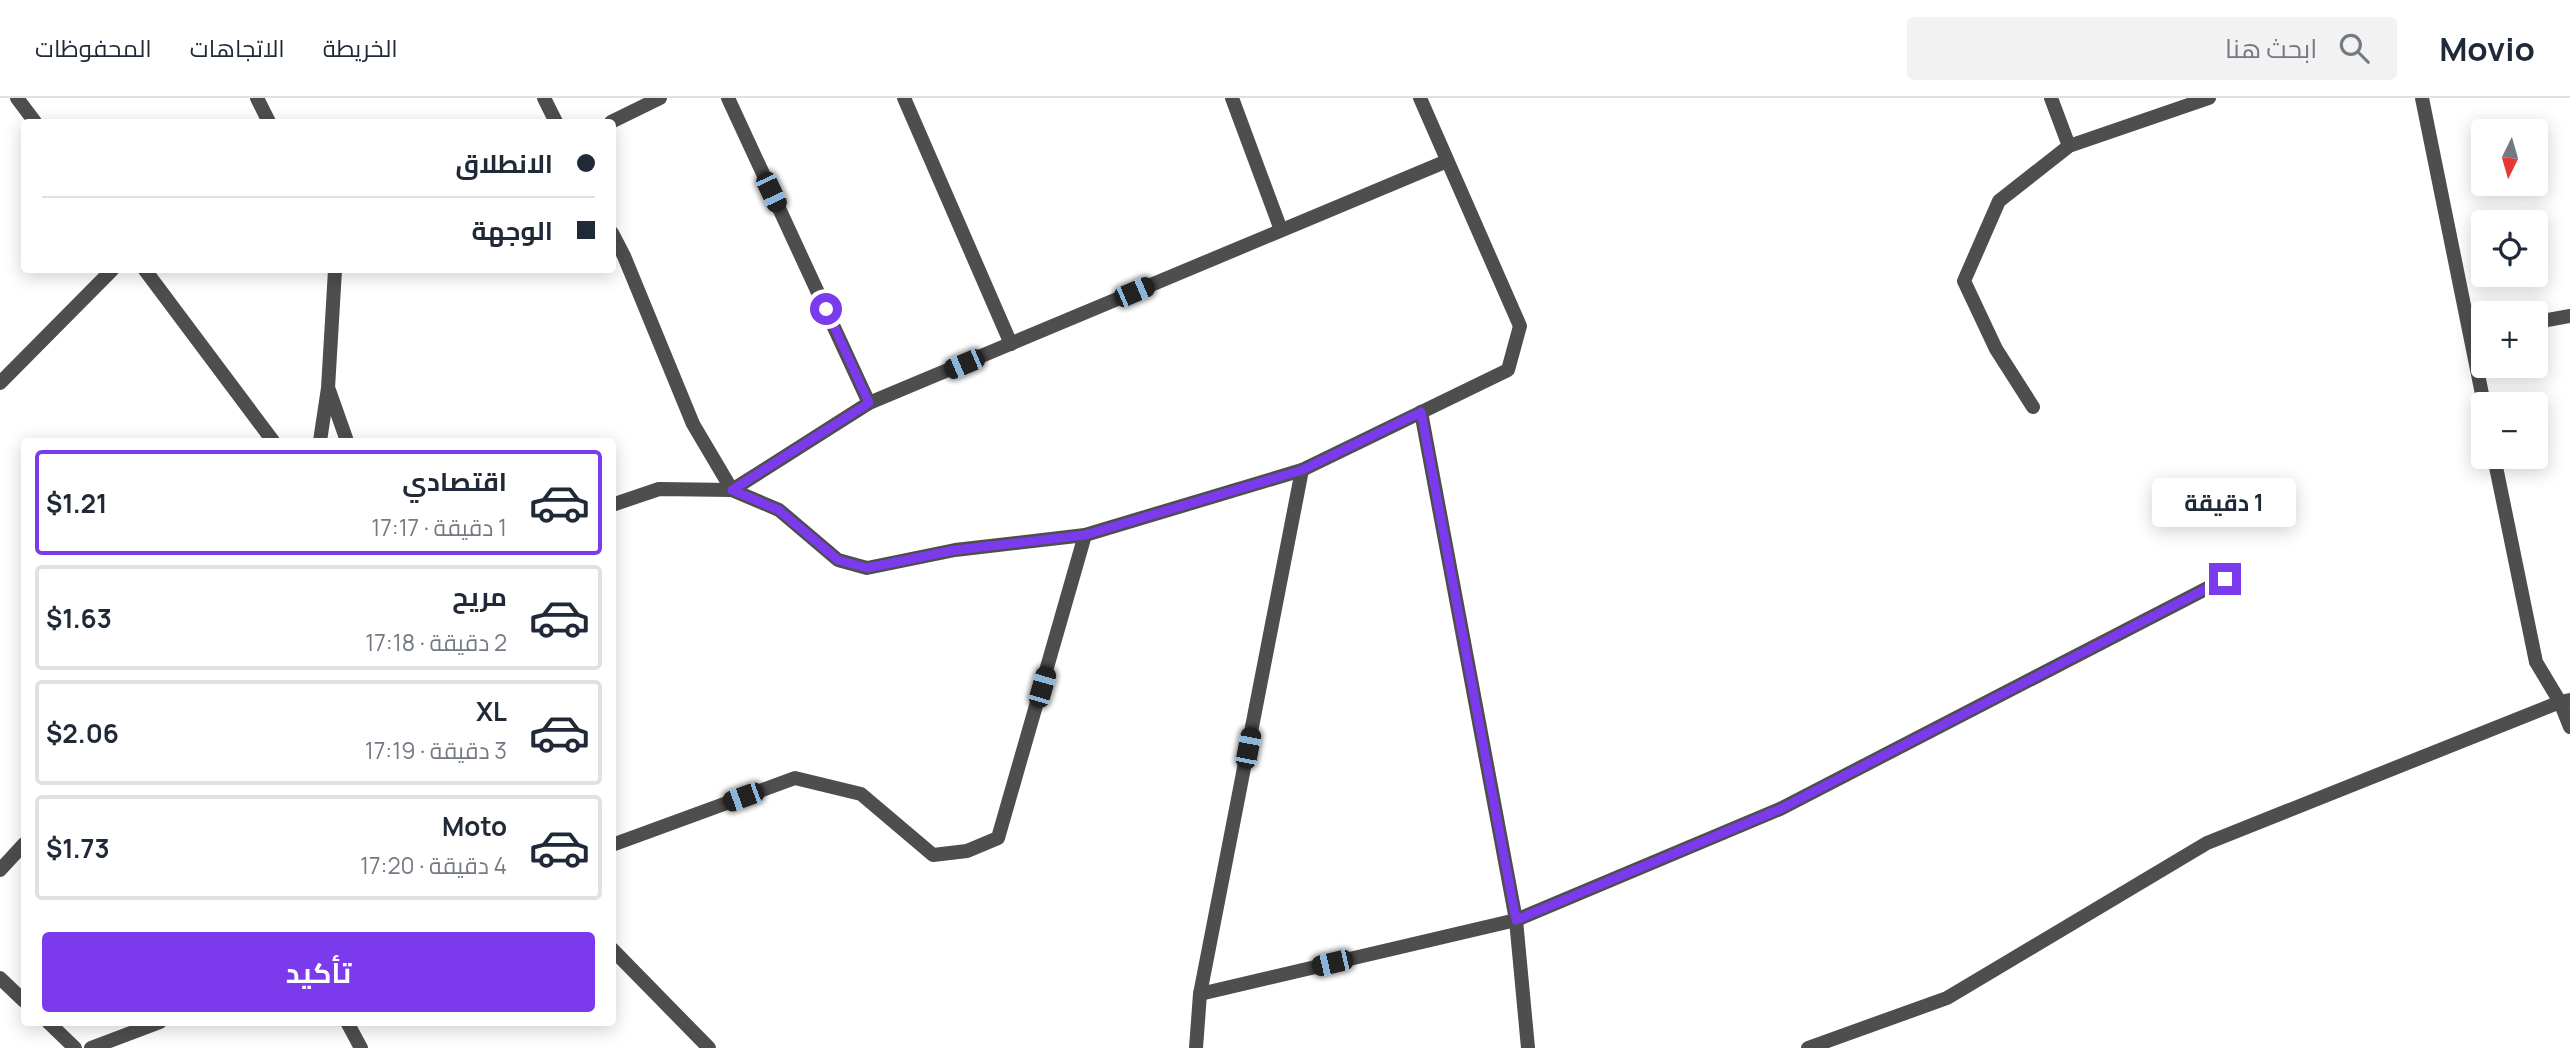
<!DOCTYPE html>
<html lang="ar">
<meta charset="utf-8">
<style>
:root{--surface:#fff;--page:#f2f2f3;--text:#1f2937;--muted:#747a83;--line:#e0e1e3;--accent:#7c3aed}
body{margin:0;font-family:Manrope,Cairo,sans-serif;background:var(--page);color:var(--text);direction:rtl;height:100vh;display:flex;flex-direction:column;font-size:26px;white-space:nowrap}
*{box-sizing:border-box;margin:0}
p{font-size:23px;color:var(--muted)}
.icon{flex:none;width:38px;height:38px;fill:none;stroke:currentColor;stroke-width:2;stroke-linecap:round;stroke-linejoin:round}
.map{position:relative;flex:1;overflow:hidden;direction:ltr}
.sheet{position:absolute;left:21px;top:340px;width:595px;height:588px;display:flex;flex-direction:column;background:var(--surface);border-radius:7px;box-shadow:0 4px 18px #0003;direction:rtl}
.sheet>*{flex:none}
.hud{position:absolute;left:21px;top:21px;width:595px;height:154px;border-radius:7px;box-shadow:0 4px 18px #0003;direction:rtl;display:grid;align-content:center;height:154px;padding:0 21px;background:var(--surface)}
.needle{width:46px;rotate:185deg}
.tools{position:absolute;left:2471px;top:21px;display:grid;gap:14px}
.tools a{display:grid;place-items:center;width:77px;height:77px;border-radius:7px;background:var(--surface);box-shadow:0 4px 18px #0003;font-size:35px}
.end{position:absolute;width:32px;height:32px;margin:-16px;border:9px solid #7c3aed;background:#fff;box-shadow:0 0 0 4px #fff}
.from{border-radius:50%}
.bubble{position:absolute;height:49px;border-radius:7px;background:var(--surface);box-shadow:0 4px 18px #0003;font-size:23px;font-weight:700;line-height:49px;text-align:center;direction:rtl}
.car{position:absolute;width:21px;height:42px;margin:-21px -10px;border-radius:9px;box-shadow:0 0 5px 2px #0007;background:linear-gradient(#222 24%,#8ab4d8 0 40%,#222 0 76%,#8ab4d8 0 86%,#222 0)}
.hud b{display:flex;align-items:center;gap:24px;height:66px;font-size:26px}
.hud b+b{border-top:2px solid var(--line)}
.hud i{width:18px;height:18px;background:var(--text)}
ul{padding:12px 0 0;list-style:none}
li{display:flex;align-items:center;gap:21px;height:105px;margin:0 14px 10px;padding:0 7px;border:4px solid var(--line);border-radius:7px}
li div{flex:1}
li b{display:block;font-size:26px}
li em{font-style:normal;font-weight:700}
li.current{border-color:var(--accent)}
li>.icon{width:63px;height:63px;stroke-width:1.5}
.primary-button{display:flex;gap:14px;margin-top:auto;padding:14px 21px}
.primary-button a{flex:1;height:80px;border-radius:7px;background:var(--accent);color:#fff;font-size:28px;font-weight:700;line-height:80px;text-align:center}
header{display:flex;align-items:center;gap:42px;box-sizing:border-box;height:98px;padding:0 35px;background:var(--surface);border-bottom:2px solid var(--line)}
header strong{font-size:33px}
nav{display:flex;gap:38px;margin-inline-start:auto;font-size:24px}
.search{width:490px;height:63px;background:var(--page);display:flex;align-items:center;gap:18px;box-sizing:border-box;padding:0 24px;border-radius:7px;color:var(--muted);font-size:26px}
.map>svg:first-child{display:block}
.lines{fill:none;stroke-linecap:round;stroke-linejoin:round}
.minor{stroke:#4e4e4e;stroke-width:14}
.route{stroke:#7c3aed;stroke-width:9}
</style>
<header>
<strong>Movio</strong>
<div class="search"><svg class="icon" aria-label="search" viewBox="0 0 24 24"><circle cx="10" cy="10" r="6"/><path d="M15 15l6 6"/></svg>ابحث هنا</div>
<nav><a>الخريطة</a><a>الاتجاهات</a><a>المحفوظات</a></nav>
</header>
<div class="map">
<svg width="2570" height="950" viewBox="0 0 2570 950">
<rect width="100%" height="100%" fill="#fff"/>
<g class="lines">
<g class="minor">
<polyline points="17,0 35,24"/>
<polyline points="257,0 269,24"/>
<polyline points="544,0 556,24"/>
<polyline points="728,0 869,305"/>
<polyline points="904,0 1011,246"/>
<polyline points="1232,0 1281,132"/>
<polyline points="2051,0 2069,48"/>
<polyline points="2422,0 2484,306"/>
<polyline points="611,24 660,0"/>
<polyline points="612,135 624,158 693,326 732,392 869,305 1447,63"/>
<polyline points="145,172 273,343"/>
<polyline points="2536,224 2570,218"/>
<polyline points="0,285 112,172"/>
<polyline points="329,292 347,343"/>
<polyline points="2033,309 1996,251 1964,183 1999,103 2069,48 2209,0"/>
<polyline points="1421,314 1516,822 1528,950"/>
<polyline points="320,343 328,290 335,172"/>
<polyline points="2494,359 2536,564 2560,604 2570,629"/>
<polyline points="612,407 659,391 732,392 779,412 838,462 867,470 955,452 1085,437 1302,372"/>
<polyline points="612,747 795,680 861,696 933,757 967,753 998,740 1085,437"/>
<polyline points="0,772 24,746"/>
<polyline points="612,851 709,950"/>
<polyline points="0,880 24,903"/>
<polyline points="1200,896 1516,822 1780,711 2225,481"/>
<polyline points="48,924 75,950"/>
<polyline points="347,924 361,950"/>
<polyline points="91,950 160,924"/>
<polyline points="1196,950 1200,896 1302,372 1508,272 1520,228 1420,0"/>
<polyline points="1808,950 1947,900 2207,745 2560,604 2570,602"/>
</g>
</g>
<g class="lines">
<polyline class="route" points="826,211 869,305 732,392 779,412 838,462 867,470 955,452 1085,437 1302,372 1421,314 1516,822 1780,711 2225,481"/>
</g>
</svg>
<div class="tools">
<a><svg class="needle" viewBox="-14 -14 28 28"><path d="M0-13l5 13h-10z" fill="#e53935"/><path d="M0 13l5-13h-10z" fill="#747a83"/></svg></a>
<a><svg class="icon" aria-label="locate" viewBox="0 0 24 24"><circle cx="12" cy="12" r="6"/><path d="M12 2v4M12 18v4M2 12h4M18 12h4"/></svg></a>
<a>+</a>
<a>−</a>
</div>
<i class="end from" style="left:826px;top:211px"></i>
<i class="end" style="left:2225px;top:481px"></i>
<div class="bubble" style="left:2152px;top:380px;width:144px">1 دقيقة</div>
<i class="car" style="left:771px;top:94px;rotate:155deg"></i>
<i class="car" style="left:1134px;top:194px;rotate:67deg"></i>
<i class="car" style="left:964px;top:266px;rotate:247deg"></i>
<i class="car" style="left:1042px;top:589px;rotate:16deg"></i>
<i class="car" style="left:1248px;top:650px;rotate:11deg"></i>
<i class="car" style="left:743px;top:699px;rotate:250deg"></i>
<i class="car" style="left:1332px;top:865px;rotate:257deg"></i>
<div class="hud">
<b><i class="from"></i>الانطلاق</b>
<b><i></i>الوجهة</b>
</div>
<section class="sheet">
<ul>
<li class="current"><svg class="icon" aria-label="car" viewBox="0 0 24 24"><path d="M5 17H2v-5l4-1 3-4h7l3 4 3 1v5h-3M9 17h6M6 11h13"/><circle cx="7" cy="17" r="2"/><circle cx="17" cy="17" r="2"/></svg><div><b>اقتصادي</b><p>1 دقيقة · 17:17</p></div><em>$1.21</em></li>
<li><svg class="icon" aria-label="car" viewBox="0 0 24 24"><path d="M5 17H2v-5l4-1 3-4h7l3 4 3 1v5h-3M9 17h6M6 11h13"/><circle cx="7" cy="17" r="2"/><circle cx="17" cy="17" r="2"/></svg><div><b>مريح</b><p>2 دقيقة · 17:18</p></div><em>$1.63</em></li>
<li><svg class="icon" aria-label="car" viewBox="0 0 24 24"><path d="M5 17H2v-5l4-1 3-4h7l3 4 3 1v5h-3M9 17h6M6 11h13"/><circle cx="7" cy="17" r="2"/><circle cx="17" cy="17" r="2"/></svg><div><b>XL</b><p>3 دقيقة · 17:19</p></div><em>$2.06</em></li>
<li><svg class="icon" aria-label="car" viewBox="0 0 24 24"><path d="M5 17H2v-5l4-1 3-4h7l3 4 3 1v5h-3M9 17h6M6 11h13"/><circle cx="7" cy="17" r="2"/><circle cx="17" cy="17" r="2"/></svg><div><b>Moto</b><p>4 دقيقة · 17:20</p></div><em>$1.73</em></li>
</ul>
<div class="primary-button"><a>تأكيد</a></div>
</section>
</div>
